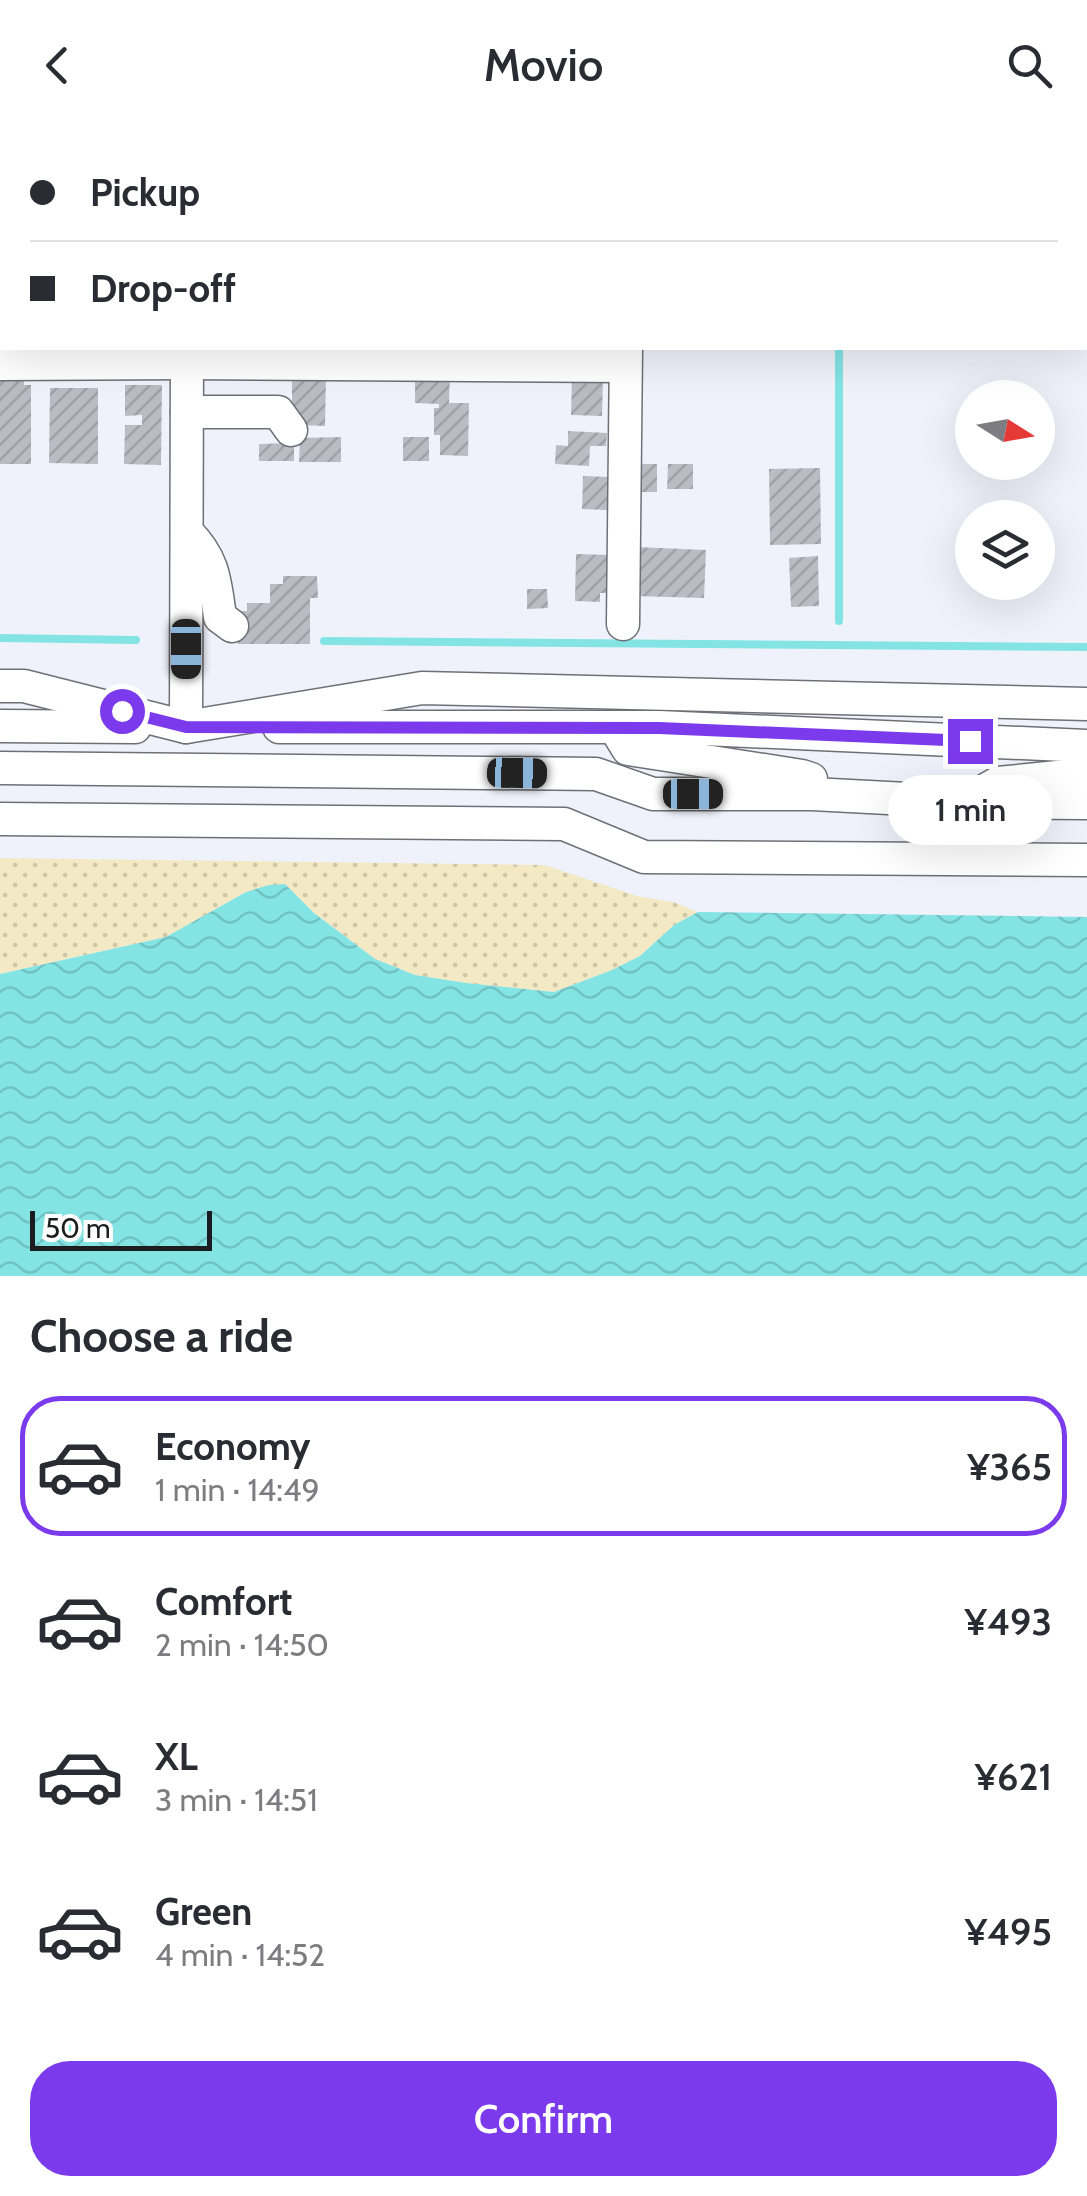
<!DOCTYPE html>
<meta charset="utf-8">
<style>
:root{--surface:#fff;--page:#f7f7f7;--text:#2b2b33;--muted:#7c7c81;--line:#e1e1e2;--accent:#7c3aed}
body{margin:0;font-family:Cabin,sans-serif;background:var(--page);color:var(--text);height:100vh;display:flex;flex-direction:column;font-size:38px;white-space:nowrap}
*{box-sizing:border-box;margin:0}
p{font-size:32px;color:var(--muted)}
.icon{flex:none;width:55px;height:55px;fill:none;stroke:currentColor;stroke-width:2;stroke-linecap:round;stroke-linejoin:round}
.map{position:relative;height:1146px;overflow:hidden}
.details{display:flex;flex-direction:column;background:var(--surface);flex:1}
.details>*{flex:none}
.guide{position:absolute;left:0px;top:0px;width:1088px;height:220px;box-shadow:0 10px 40px #0002;display:grid;align-content:center;height:220px;padding:0 30px;background:var(--surface)}
.needle{width:65px;rotate:101deg}
.tools{position:absolute;left:955px;top:250px;display:grid;gap:20px}
.tools a{display:grid;place-items:center;width:100px;height:100px;border-radius:50%;background:var(--surface);box-shadow:0 10px 40px #0002;font-size:50px}
.scale{position:absolute;left:30px;bottom:25px;width:182px;box-sizing:border-box;padding-left:10px;border:5px solid #1b1c1f;border-top:0;font-size:28px;line-height:35px;white-space:nowrap;color:#1b1c1f;-webkit-text-stroke:8px #fff;paint-order:stroke}
.end{position:absolute;width:45px;height:45px;margin:-22px;border:12px solid #7c3aed;background:#fff;box-shadow:0 0 0 5px #fff}
.from{border-radius:50%}
.bubble{position:absolute;height:70px;border-radius:35px;background:var(--surface);box-shadow:0 10px 40px #0002;font-size:32px;font-weight:600;line-height:70px;text-align:center}
.car{position:absolute;width:30px;height:60px;margin:-30px -15px;border-radius:12px;box-shadow:0 0 8px 2px #0007;background:linear-gradient(#222 24%,#8ab4d8 0 40%,#222 0 76%,#8ab4d8 0 86%,#222 0)}
.guide b{display:flex;align-items:center;gap:35px;height:95px;font-size:38px}
.guide b+b{border-top:2px solid var(--line)}
.guide i{width:25px;height:25px;background:var(--text)}
ul{padding:0;list-style:none}
li{display:flex;align-items:center;gap:30px;height:140px;margin:0 20px 15px;padding:0 10px;border:5px solid transparent;border-radius:40px}
li div{flex:1}
li b{display:block;font-size:38px}
li em{font-style:normal;font-weight:600}
li.current{border-color:var(--accent)}
li>.icon{width:90px;height:90px;stroke-width:1.5}
h2{padding:0 30px;font-size:45px;line-height:120px}
.action{display:flex;gap:20px;margin-top:auto;padding:20px 30px}
.action a{flex:1;height:115px;border-radius:40px;background:var(--accent);color:#fff;font-size:40px;font-weight:600;line-height:115px;text-align:center}
header{display:flex;justify-content:space-between;align-items:center;height:130px;padding:0 30px;background:var(--surface);font-size:45px;font-weight:600}
.map>svg:first-child{display:block}
.sand{fill:url(#sand-dots)}
.water{fill:url(#water-waves)}
.lines{fill:none;stroke-linecap:round;stroke-linejoin:round}
.stream{stroke:#84e4e4;stroke-width:8}
.building{fill:url(#building-hatch)}
.minor-casing{stroke:#6e7077;stroke-width:35}
.minor{stroke:#fff;stroke-width:32}
.route{stroke:#7c3aed;stroke-width:12}
</style>
<header><svg class="icon" aria-label="back" viewBox="0 0 24 24"><path d="M15 5l-7 7 7 7"/></svg>Movio<svg class="icon" aria-label="search" viewBox="0 0 24 24"><circle cx="10" cy="10" r="6"/><path d="M15 15l6 6"/></svg></header>
<div class="map">
<svg width="1087" height="1146" viewBox="0 0 1087 1146">
<defs>
<pattern id="sand-dots" width="8" height="8" patternUnits="userSpaceOnUse" patternTransform="scale(2.5)"><rect width="8" height="8" fill="#f3e9c4"/><path d="M2 2h.1M6 6h.1" fill="none" stroke="#d0c7a8" stroke-width="1.8" stroke-linecap="round"/></pattern>
<pattern id="water-waves" width="16" height="10" patternUnits="userSpaceOnUse" patternTransform="scale(2.5)"><rect width="16" height="10" fill="#84e4e4"/><path d="M0 5q4-4 8 0t8 0" fill="none" stroke="#71c3c3"/></pattern>
<pattern id="building-hatch" width="6" height="6" patternUnits="userSpaceOnUse" patternTransform="scale(2.5)"><rect width="6" height="6" fill="#babcc4"/><path d="M-1 1l2-2M0 6l6-6M5 7l2-2" fill="none" stroke="#9fa1a8"/></pattern>
</defs>
<rect width="100%" height="100%" fill="#f0f2fb"/>
<polygon class="sand" points="0,728 544,735 637,766 673,772 698,782 674,795 640,826 612,840 554,862 466,853 415,845 375,829 314,783 285,754 246,762 166,807 0,844"/>
<polygon class="water" points="285,754 314,783 375,829 415,845 466,853 554,862 612,840 640,826 674,795 698,782 1087,787 1087,1146 0,1146 0,844 166,807 246,762 269,755"/>
<g class="lines">
<g class="stream">
<polyline points="840,2 840,0"/>
<polyline points="839,218 839,491"/>
<polyline points="0,508 136,510"/>
<polyline points="324,511 1087,517"/>
</g>
</g>
<g class="building">
<polygon points="415,242 450,242 449,273 469,273 468,326 440,325 440,305 434,305 434,278 439,278 439,274 415,273"/>
<polygon points="292,243 326,243 325,296 300,295 300,283 292,283"/>
<polygon points="0,247 24,247 24,255 31,255 31,334 0,334"/>
<polygon points="572,249 603,250 602,286 571,285"/>
<polygon points="125,255 162,255 161,335 124,334 125,295 142,295 142,285 125,286"/>
<polygon points="50,258 98,258 98,334 49,333"/>
<polygon points="568,301 607,303 606,316 590,316 589,336 555,334 556,315 568,316"/>
<polygon points="341,307 341,332 299,332 300,308"/>
<rect x="403" y="307" width="26" height="24"/>
<polygon points="294,313 294,331 259,331 259,314"/>
<rect x="635" y="334" width="22" height="28"/>
<polygon points="668,334 693,334 693,359 667,359"/>
<polygon points="820,338 821,414 770,415 769,339"/>
<polygon points="583,346 609,347 607,380 582,379"/>
<polygon points="636,417 706,420 704,468 634,466"/>
<polygon points="576,424 610,425 610,463 600,463 600,472 575,471"/>
<polygon points="818,426 819,476 791,477 789,428"/>
<polygon points="283,446 317,446 318,468 310,468 310,514 238,514 238,481 247,481 247,473 270,473 270,454 283,454"/>
<polygon points="527,459 547,459 548,478 527,479"/>
</g>
<g class="lines">
<defs>
<g id="minor">
<polyline points="626,0 626,2"/>
<polyline points="188,2 188,0"/>
<polyline points="0,128 2,128"/>
<polyline points="0,234 187,233 625,236"/>
<polyline points="187,282 278,282 291,300"/>
<path d="M187 402C214 429 215 450 220 487L232 496"/>
<polyline points="623,494 626,218"/>
<polyline points="0,556 24,556 186,597 422,558 1087,574"/>
<polyline points="0,596 135,597"/>
<polyline points="186,597 187,218"/>
<polyline points="279,597 659,597 1087,616"/>
<polyline points="615,598 628,619 802,646 811,649"/>
<polyline points="0,638 596,644 653,664 812,664 964,672 1087,673"/>
<polyline points="984,661 998,653 1087,644"/>
<polyline points="0,689 564,694 644,727 1087,730"/>
</g>
</defs>
<use href="#minor" class="minor-casing"/>
<use href="#minor" class="minor"/>
</g>
<g class="lines">
<polyline class="route" points="122,581 186,597 659,598 970,611"/>
</g>
</svg>
<div class="tools">
<a><svg class="needle" viewBox="-14 -14 28 28"><path d="M0-13l5 13h-10z" fill="#e53935"/><path d="M0 13l5-13h-10z" fill="#7c7c81"/></svg></a>
<a><svg class="icon" aria-label="layers" viewBox="0 0 24 24"><path d="M12 4l9 5-9 5-9-5zM3 14l9 5 9-5"/></svg></a>
</div>
<div class="scale">50 m</div>
<i class="end from" style="left:122px;top:581px"></i>
<i class="end" style="left:970px;top:611px"></i>
<div class="bubble" style="left:888px;top:645px;width:165px">1 min</div>
<i class="car" style="left:186px;top:519px;rotate:180deg"></i>
<i class="car" style="left:517px;top:643px;rotate:91deg"></i>
<i class="car" style="left:693px;top:664px;rotate:90deg"></i>
<div class="guide">
<b><i class="from"></i>Pickup</b>
<b><i></i>Drop-off</b>
</div>
</div>
<section class="details">
<h2>Choose a ride</h2>
<ul>
<li class="current"><svg class="icon" aria-label="car" viewBox="0 0 24 24"><path d="M5 17H2v-5l4-1 3-4h7l3 4 3 1v5h-3M9 17h6M6 11h13"/><circle cx="7" cy="17" r="2"/><circle cx="17" cy="17" r="2"/></svg><div><b>Economy</b><p>1 min · 14:49</p></div><em>¥365</em></li>
<li><svg class="icon" aria-label="car" viewBox="0 0 24 24"><path d="M5 17H2v-5l4-1 3-4h7l3 4 3 1v5h-3M9 17h6M6 11h13"/><circle cx="7" cy="17" r="2"/><circle cx="17" cy="17" r="2"/></svg><div><b>Comfort</b><p>2 min · 14:50</p></div><em>¥493</em></li>
<li><svg class="icon" aria-label="car" viewBox="0 0 24 24"><path d="M5 17H2v-5l4-1 3-4h7l3 4 3 1v5h-3M9 17h6M6 11h13"/><circle cx="7" cy="17" r="2"/><circle cx="17" cy="17" r="2"/></svg><div><b>XL</b><p>3 min · 14:51</p></div><em>¥621</em></li>
<li><svg class="icon" aria-label="car" viewBox="0 0 24 24"><path d="M5 17H2v-5l4-1 3-4h7l3 4 3 1v5h-3M9 17h6M6 11h13"/><circle cx="7" cy="17" r="2"/><circle cx="17" cy="17" r="2"/></svg><div><b>Green</b><p>4 min · 14:52</p></div><em>¥495</em></li>
</ul>
<div class="action"><a>Confirm</a></div>
</section>
